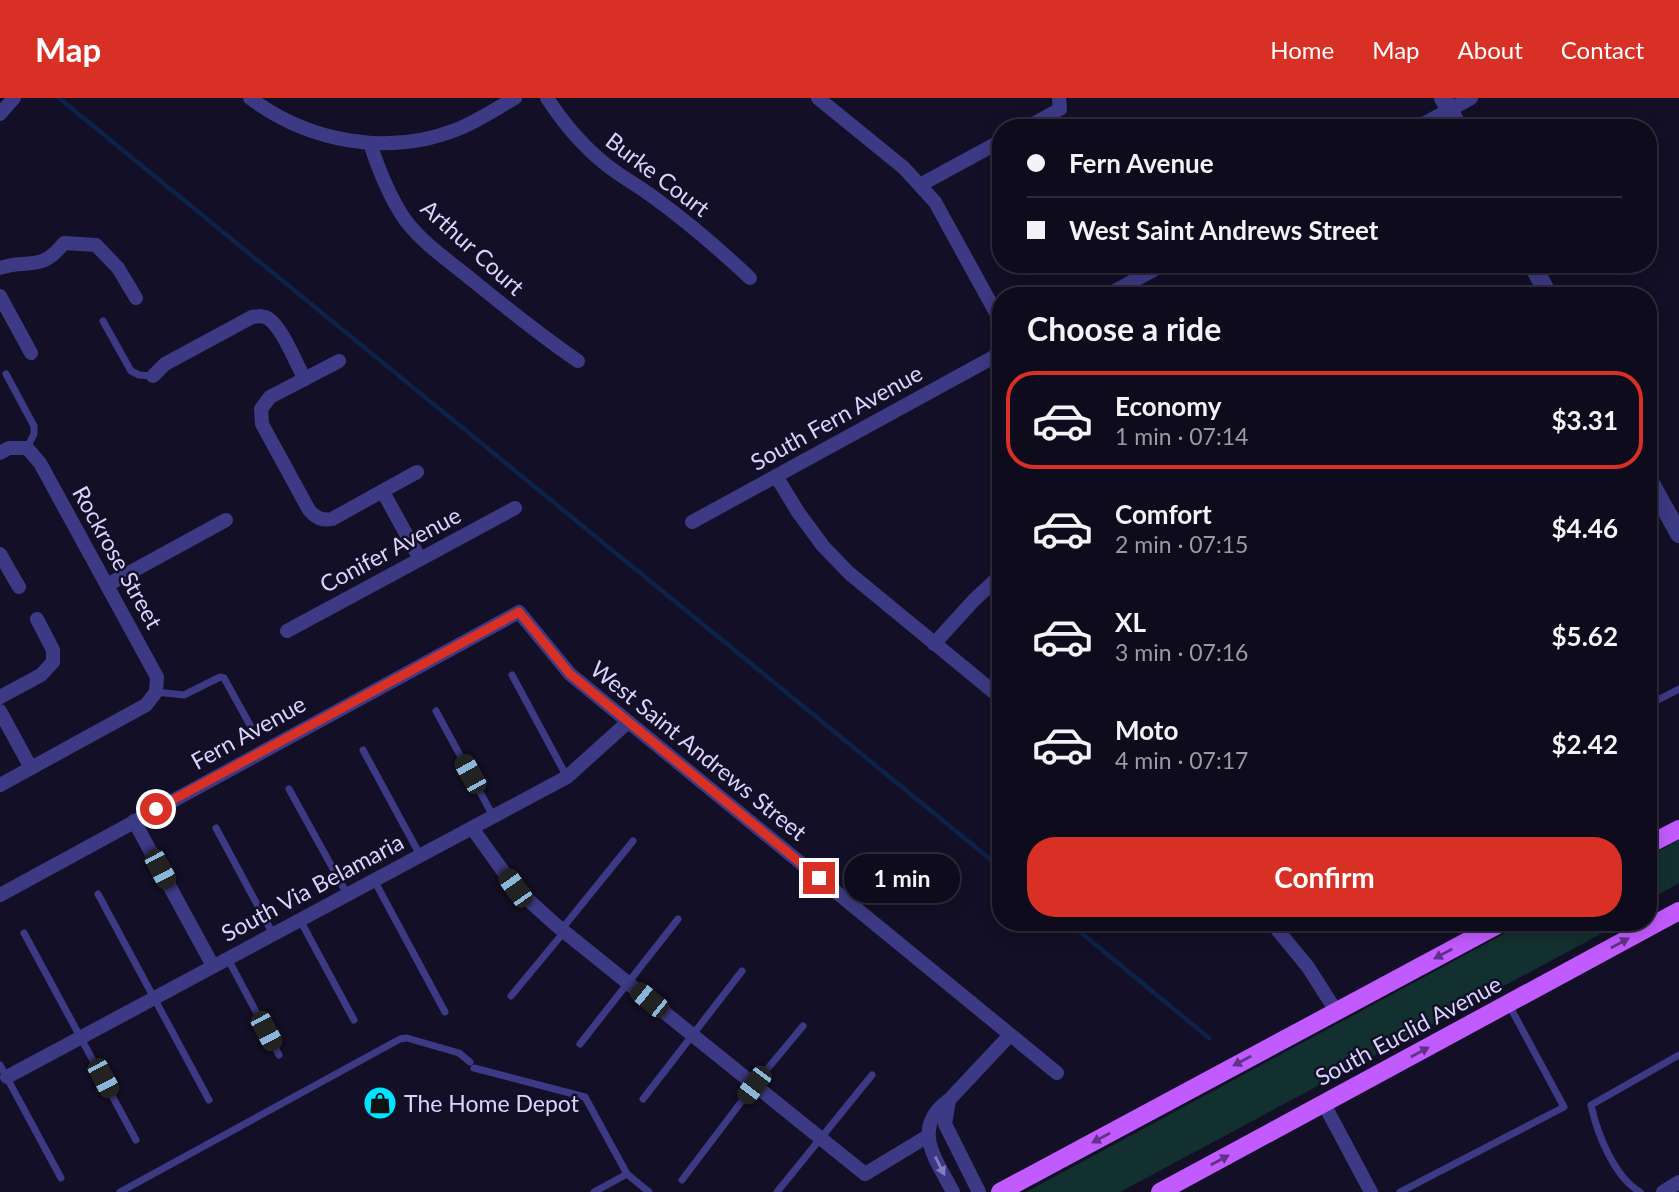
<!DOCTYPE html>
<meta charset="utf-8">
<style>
:root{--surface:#0e0b1c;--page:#171425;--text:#f1f3f6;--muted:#9b9ba3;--line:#2e2b3b;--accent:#d93025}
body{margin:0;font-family:Lato,sans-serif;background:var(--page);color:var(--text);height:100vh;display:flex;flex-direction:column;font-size:26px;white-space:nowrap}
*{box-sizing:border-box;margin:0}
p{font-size:23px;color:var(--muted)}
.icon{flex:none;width:38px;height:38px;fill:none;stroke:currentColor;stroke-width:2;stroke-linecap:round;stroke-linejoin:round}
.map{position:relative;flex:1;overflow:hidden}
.sheet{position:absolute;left:992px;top:189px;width:665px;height:644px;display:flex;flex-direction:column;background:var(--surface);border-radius:28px;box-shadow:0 4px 18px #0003,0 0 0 2px var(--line)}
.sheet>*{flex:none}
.top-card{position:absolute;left:992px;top:21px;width:665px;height:154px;border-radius:28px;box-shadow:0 4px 18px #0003,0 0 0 2px var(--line);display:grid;align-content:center;height:154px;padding:0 35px;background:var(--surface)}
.end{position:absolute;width:32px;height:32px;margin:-16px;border:9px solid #d93025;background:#fff;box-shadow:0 0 0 4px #fff}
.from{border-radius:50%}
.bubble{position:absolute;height:49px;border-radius:24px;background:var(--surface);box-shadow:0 4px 18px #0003,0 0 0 2px var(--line);font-size:23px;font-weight:700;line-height:49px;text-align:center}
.car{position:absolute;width:21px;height:42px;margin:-21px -10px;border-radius:9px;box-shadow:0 0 5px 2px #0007;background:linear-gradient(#222 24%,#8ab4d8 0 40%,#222 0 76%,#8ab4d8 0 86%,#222 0)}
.top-card b{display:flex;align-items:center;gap:24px;height:66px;font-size:26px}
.top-card b+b{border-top:2px solid var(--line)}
.top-card i{width:18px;height:18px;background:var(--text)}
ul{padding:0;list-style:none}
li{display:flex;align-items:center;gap:21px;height:98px;margin:0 14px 10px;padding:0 21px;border:4px solid transparent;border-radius:28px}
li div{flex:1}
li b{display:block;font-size:26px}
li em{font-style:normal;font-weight:700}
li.selected{border-color:var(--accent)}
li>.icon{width:63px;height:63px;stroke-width:1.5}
h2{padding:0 35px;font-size:32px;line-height:84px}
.action{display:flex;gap:14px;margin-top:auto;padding:14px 35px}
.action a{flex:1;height:80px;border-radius:28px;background:var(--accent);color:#fff;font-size:28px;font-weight:700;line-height:80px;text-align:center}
header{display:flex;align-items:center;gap:42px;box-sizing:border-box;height:98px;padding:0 35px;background:var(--accent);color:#fff}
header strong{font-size:33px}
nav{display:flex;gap:38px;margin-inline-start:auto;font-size:24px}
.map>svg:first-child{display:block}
.green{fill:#12302f}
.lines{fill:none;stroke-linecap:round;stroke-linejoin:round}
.stream{stroke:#0c2248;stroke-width:4.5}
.service{stroke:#3d3a85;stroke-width:7}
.minor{stroke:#3d3a85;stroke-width:14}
.tertiary{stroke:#3d3a85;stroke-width:18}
.primary{stroke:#c25bff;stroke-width:18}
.oneway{fill:#623188}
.oneway2{fill:#837fbc}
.route{stroke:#d93025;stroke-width:9}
.labels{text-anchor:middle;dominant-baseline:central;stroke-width:5;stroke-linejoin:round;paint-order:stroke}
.street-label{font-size:23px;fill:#d9d4ff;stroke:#130f26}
.poi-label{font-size:23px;fill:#d9d4ff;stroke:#130f26;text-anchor:start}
</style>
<header>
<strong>Map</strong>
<nav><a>Home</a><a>Map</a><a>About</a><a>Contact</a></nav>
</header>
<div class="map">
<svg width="1679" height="1094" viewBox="0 0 1679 1094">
<rect width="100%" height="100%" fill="#130f26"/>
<g class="green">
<polygon points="1679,742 1679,785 1649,802 1649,758"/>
<polygon points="1526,824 1623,824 1120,1094 1026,1094"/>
</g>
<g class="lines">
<g class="stream">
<polyline points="59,0 1001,770"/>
<polyline points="1068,824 1209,940"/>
</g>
<g class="service">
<polyline points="103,223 131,273 139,277 153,278"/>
<polyline points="6,276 34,328 34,336 27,350"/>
<polyline points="512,577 567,679"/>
<polyline points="156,594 184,597 220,579 224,580 250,627"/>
<polyline points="1648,607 1679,591"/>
<polyline points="436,613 493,718"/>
<polyline points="363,652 420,757"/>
<polyline points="289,691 347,796"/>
<polyline points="216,730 273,836"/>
<polyline points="374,782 445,914"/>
<polyline points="98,796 209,1002"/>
<polyline points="300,822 354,922"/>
<polyline points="561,832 633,743"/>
<polyline points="24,835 136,1042"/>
<polyline points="228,861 279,957"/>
<polyline points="511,898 564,834"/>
<polyline points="580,946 678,821"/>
<polyline points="0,967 61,1080"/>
<polyline points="474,970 585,999 627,1076 649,1094"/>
<polyline points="643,1001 742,873"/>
<polyline points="682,1082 754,987 803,928"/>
<polyline points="120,1094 400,941 407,940 459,955 470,964"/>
<polyline points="594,1094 627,1076"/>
<polyline points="777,1094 872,977"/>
<polyline points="1400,1094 1564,1009 1509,907"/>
<path d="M1640 1094C1614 1079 1597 1035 1591 1007L1679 957"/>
</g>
<g class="minor">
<path d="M250 0C309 44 388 59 458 31 478 23 497 10 515 0"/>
<path d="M547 0C566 29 587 54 616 74 629 83 643 91 656 101 689 125 720 152 750 180"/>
<polyline points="818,0 904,70 935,104 1001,224"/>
<polyline points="0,16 14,0"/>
<polyline points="1026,30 1060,11 1059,0"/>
<polyline points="1416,30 1471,0"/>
<path d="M370 45C379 73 389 99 406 123 422 144 446 161 466 177 503 207 538 236 578 263"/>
<polyline points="920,87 1001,43"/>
<path d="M0 170C29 160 40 175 64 145L96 147 118 170 136 200"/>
<polyline points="0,198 31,255"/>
<polyline points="1106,198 1164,166"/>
<path d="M339 263 270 299 261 311 262 326 309 412C316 420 322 423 332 421L417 374"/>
<path d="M153 278 165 266 252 219C258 218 264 217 269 221 283 231 296 266 305 281"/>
<polyline points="0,355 9,350 27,350 40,365 157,579 156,594 146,607 0,687"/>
<polyline points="776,378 798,414 823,448 849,475 1001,600"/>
<polyline points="383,394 420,461"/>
<polyline points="692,424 1001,255"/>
<polyline points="0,456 19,489"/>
<polyline points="107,487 226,422"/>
<polyline points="287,533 515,410"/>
<polyline points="934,546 974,502 1001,477"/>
<polyline points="0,599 41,577 53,564 53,552 37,521"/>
<polyline points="0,613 31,670"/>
<polyline points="134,723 213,868"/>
<polyline points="472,730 515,790 556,827 865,1076 928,1038"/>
<polyline points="0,797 519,514 570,576 1057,975"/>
<polyline points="1271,824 1308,869 1336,913"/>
<polyline points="7,979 567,679 628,624"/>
<polyline points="949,1002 945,1026 979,1094"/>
<polyline points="1324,1006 1371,1094"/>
<path d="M953 1094C936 1061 910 1030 949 1002L1010 937"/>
<polyline points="1663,1094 1679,1084"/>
</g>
<g class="tertiary">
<polyline points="1443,0 1459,30"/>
<polyline points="1532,166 1549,198"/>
<polyline points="1648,380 1679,436"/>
</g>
<g class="primary">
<polyline points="1648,747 1679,731"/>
<polyline points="1000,1094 1503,824"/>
<polyline points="1160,1094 1679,813"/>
</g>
</g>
<defs><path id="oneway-solid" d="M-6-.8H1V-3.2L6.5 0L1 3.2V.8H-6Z" transform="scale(1.75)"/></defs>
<g class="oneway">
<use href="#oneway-solid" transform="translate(1620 845) rotate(-29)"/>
<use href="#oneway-solid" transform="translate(1443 856) rotate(152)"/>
<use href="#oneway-solid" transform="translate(1420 954) rotate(-28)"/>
<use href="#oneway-solid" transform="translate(1242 963) rotate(152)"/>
<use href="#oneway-solid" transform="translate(1101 1040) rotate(152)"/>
<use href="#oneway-solid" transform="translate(1220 1062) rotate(-28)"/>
</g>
<use class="oneway2" href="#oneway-solid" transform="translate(940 1068) rotate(63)"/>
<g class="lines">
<polyline class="route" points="156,711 519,514 570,576 819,780"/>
</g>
<defs>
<symbol id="shop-disc" viewBox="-11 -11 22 22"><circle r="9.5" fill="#00e5ff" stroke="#130f26"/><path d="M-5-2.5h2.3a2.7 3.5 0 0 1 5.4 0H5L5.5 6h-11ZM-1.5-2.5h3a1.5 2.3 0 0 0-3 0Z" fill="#111"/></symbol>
</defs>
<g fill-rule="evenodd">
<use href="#shop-disc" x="361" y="986" width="38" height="38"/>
</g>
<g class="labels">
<g class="street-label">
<text transform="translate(658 76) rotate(37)">Burke Court</text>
<text transform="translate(473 149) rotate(42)">Arthur Court</text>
<text transform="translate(836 319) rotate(-29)">South Fern Avenue</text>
<text transform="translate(390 451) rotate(-28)">Conifer Avenue</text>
<text transform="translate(118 459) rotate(61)">Rockrose Street</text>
<text transform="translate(248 634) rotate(-29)">Fern Avenue</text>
<text transform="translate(699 652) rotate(39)">West Saint Andrews Street</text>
<text transform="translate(312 789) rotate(-28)">South Via Belamaria</text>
<text transform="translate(1408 932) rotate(-28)">South Euclid Avenue</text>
</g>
<g class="poi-label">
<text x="404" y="1005">The Home Depot</text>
</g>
</g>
</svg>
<i class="end from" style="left:156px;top:711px"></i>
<i class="end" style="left:819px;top:780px"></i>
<div class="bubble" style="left:844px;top:756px;width:116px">1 min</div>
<i class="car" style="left:470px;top:676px;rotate:331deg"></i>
<i class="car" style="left:160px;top:771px;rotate:152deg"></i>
<i class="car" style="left:515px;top:790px;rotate:325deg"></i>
<i class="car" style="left:649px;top:902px;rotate:309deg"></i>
<i class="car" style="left:266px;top:933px;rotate:152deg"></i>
<i class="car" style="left:103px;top:980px;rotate:152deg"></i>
<i class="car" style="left:754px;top:987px;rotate:217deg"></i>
<div class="top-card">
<b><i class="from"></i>Fern Avenue</b>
<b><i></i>West Saint Andrews Street</b>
</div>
<section class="sheet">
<h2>Choose a ride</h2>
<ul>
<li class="selected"><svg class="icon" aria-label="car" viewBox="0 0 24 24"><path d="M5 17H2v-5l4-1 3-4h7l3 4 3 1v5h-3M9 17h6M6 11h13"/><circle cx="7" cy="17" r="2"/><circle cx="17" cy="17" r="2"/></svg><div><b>Economy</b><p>1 min · 07:14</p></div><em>$3.31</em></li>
<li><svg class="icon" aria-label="car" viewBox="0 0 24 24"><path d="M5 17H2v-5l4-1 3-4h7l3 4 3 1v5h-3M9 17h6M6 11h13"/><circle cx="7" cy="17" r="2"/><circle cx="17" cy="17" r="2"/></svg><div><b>Comfort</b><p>2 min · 07:15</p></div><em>$4.46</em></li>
<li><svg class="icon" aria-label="car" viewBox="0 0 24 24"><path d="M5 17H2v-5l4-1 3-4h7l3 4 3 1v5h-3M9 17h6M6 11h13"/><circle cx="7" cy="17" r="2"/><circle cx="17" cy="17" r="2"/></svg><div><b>XL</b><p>3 min · 07:16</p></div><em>$5.62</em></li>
<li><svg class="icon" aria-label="car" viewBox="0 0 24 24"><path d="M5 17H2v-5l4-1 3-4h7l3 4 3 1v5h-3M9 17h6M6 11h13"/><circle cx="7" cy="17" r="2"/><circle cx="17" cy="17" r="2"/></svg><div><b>Moto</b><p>4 min · 07:17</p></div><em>$2.42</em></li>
</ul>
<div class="action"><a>Confirm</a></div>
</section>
</div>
